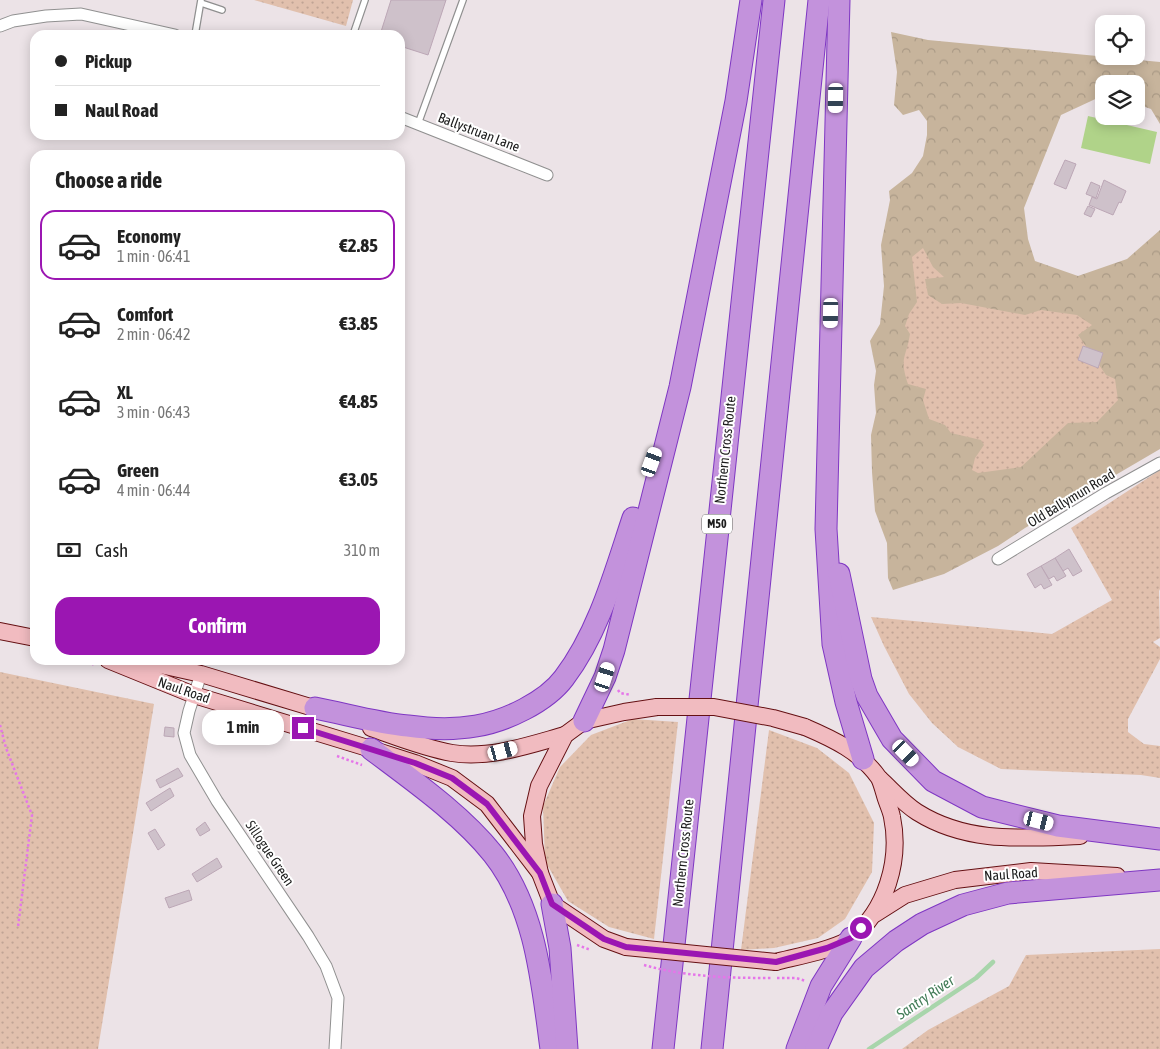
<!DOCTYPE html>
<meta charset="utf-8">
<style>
:root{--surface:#fff;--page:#f2f2f2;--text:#222;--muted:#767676;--line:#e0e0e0;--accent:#9b16b2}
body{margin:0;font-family:"Asap Condensed",sans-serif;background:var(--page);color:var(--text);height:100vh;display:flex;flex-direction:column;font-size:19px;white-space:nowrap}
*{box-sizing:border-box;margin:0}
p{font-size:16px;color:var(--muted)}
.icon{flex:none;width:28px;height:28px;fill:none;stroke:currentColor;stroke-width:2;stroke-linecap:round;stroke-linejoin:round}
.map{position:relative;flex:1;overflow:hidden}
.details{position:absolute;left:30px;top:150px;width:375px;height:515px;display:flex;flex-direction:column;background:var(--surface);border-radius:15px;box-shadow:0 2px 12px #0003}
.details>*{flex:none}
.guide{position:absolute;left:30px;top:30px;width:375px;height:110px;border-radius:15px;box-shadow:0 2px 12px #0003;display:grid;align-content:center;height:110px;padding:0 25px;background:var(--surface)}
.buttons{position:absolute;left:1095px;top:15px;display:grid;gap:10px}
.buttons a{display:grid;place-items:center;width:50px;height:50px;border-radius:10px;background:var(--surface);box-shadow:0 2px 12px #0003;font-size:25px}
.end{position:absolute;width:22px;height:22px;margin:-11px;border:6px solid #9b16b2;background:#fff;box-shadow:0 0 0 2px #fff}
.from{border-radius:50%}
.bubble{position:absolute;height:35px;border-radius:15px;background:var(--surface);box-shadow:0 2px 12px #0003;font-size:16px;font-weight:700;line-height:35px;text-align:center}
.car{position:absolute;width:15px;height:30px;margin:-15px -8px;border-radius:6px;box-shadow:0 0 4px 1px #0007;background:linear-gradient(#fff 24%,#345 0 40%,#fff 0 76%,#345 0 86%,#fff 0)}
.guide b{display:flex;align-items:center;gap:18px;height:48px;font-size:19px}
.guide b+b{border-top:1px solid var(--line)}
.guide i{width:12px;height:12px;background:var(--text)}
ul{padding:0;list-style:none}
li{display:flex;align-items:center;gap:15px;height:70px;margin:0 10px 8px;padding:0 15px;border:2px solid transparent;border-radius:15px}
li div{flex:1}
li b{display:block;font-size:19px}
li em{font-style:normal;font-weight:700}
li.active{border-color:var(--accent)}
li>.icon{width:45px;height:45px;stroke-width:1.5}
h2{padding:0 25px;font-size:22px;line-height:60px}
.pay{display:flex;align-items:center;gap:12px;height:55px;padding:0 25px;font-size:19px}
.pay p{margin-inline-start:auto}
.button{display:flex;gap:10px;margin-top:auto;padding:10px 25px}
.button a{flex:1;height:58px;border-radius:15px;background:var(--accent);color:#fff;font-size:20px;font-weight:700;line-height:58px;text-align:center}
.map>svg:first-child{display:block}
.grass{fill:url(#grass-dots)}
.forest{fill:url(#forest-crowns);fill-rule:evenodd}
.pitch{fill:#b0d389}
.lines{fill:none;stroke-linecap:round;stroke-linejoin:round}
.stream{stroke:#a8d5ab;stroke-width:4.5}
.building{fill:#cec1ca;stroke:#bca7b6}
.lane-casing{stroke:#909090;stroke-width:8}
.street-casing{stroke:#909090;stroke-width:13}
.secondary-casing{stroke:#651013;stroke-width:18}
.highway-casing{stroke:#7f37c3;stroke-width:23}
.path{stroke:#e576e9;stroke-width:2.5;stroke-dasharray:2.5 2.5;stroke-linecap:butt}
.lane{stroke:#fff;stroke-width:5.5}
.street{stroke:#fff;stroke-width:11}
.secondary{stroke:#f1bbc0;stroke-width:16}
.highway{stroke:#c392dc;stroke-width:21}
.secondary-bridge-casing{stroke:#651013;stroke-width:18;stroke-linecap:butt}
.path-bridge{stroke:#e576e9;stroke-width:2.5;stroke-dasharray:2.5 2.5;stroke-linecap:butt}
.secondary-bridge{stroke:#f1bbc0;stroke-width:16}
.route{stroke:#9b16b2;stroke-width:6}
.labels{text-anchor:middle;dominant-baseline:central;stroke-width:4;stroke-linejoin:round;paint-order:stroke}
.shield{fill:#fff;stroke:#606060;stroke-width:1}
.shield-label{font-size:12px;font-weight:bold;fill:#1c1c1c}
.street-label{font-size:14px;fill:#1c1c1c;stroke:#fff}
.water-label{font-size:15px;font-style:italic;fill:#437c58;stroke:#fff}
</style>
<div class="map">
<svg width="1160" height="1049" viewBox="0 0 1160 1049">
<defs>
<pattern id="grass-dots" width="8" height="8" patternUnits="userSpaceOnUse" patternTransform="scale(1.25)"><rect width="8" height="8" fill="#e1c0ad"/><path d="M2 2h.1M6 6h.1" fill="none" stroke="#c0a494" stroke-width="1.8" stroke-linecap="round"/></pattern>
<pattern id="forest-crowns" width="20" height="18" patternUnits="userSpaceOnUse" patternTransform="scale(1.25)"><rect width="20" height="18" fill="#c7b49c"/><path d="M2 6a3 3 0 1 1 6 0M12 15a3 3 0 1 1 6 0" fill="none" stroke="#aa9a86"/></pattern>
</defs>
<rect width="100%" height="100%" fill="#ece3e7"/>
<g class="grass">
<polygon points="254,0 353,0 346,26"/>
<polygon points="916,240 1056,305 1101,320 1136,408 1011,494 976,477 887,382 903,250"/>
<polygon points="1160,470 1160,589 1159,591 1160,638 1153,642 1160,647 1160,659 1128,719 1128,732 1144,744 1160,746 1160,778 1141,775 1001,769 958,747 932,723 909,694 884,646 871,617 1052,634 1112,600 1071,528"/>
<polygon points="0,672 154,704 98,1049 0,1049"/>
<polygon points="633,719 678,722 654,939 609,927 568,901 545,861 543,806 560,767 591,735"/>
<polygon points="769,730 817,748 849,773 874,823 872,872 845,919 818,938 774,948 741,950"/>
<polygon points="1160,949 1160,1049 902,1049 928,1030 1009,986 1026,955"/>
</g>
<path class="forest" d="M891 32 928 40 1160 62V124L1151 109 1136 104V84H1104V95L1061 115 1024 208 1028 239 1035 261 1078 276 1127 259 1160 230V449L1025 528 998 546 944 574 893 590 888 578 887 543 875 511 872 472 871 435 876 413 874 385 876 371 870 341 880 324 884 286 881 245 890 200 889 191 912 173 923 156 927 135V121L919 110 903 115 894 105 897 72ZM923 248 933 267 944 277 925 279 928 295 942 304 961 303 1025 315 1041 310 1077 315 1092 325 1078 335 1106 375 1115 379 1118 400 1097 422 1068 423 1021 467 978 473 972 470 975 458 984 445 981 440 951 433 945 425 929 419 923 400 926 389 908 384C899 357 906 359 910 334L905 326 909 314 917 302 912 257Z"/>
<polygon class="pitch" points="1088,116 1157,132 1150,164 1081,148"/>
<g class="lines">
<polyline class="stream" points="869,1049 976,978 993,962"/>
</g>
<g class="building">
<polygon points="391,0 446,0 428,55 400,46 400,35 380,35"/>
<polygon points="1065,160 1076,164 1066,189 1054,184"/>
<polygon points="1104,180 1126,191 1121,203 1119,202 1113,215 1089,205 1092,197 1097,199"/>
<polygon points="1091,182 1100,186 1096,198 1086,194"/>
<polygon points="1088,206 1095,209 1091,217 1084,214"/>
<polygon points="1083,346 1103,353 1098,368 1078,360"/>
<polygon points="1069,549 1082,571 1073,576 1068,568 1063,571 1055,558"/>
<polygon points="1055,558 1066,576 1057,581 1054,576 1049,579 1041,566"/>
<polygon points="1041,566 1052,585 1044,589 1041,584 1035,588 1027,574"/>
<polygon points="165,727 174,728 174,737 164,736"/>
<polygon points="178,768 183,776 160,788 156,780"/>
<polygon points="170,788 174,796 151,811 146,803"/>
<polygon points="205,822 210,830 200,836 196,829"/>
<polygon points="155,829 165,845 158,850 148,833"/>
<polygon points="217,858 222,867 197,882 192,874"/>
<polygon points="189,890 192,900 169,908 165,898"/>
</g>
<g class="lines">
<defs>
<g id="lane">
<polyline points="201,3 222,10"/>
<polyline points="195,35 201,0"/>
<polyline points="353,35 365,0"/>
<polyline points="418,124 463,0"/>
</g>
<g id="street">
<polyline points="0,26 13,21 46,16 81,14 175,35"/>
<polyline points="400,117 547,175"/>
<polyline points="998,559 1106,493 1160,463"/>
<polyline points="201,674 189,711 184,733 190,755 217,801 308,936 326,966 338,998 335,1049"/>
</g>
<g id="secondary">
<polyline points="0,631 35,638"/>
<polyline points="108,660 194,695 371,749 415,763 452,778 487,804 540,873"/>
<polyline points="138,660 201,674 327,712"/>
<path d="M371 728C397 737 424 748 452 753 490 759 529 745 565 735"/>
<path d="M880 779C892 790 904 804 917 812 968 844 1023 838 1080 836"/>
<polyline points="875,914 905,895 955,880 1031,871 1117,876"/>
<polyline points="626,947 604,939 552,904 540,873 534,844 532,816 539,786 565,735 584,721 624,712 657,707"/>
<path d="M776 962C795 957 837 949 851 938 886 911 901 860 892 817 891 811 888 805 886 799 884 793 882 784 879 778 861 752 833 739 805 727"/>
</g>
<g id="highway">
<polyline points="839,0 826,529 833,644 846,702 863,759"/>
<polyline points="839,574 861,679 867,696 892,739 933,781 982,807 1058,826 1160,839"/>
<path d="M315 708C346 714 377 723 408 726 430 729 454 730 476 726 506 721 546 702 564 678 599 632 615 572 633 518"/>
<polyline points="584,721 605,677 614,650 680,387 736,101 751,0"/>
<path d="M371 749C412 780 461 814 493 854 536 908 542 983 551 1049"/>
<polyline points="552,904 560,948 567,1049"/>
<polyline points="663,1049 774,0"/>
<polyline points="712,1049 819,0"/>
<polyline points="797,1049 821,986 851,938"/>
<polyline points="816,1049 832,1013 864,968 896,941 922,924 963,905 1008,893 1160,880"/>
</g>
</defs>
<use href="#lane" class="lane-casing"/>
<use href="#street" class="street-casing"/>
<use href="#secondary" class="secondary-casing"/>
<use href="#highway" class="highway-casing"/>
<g class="path">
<polyline points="88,660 94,665"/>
<polyline points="618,690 620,693 631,695"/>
<polyline points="0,725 6,748 32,815 18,927"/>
<polyline points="337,756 362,765"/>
<polyline points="577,945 591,950"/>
<polyline points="777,978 796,978 806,981"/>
</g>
<use href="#lane" class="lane"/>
<use href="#street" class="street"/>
<use href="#secondary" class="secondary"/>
<use href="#highway" class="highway"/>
<defs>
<g id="secondary-bridge">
<polyline points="657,707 714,707 773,718 805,727"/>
<polyline points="626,947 776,962"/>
</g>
</defs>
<use href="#secondary-bridge" class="secondary-bridge-casing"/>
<path class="path-bridge" d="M644 965C686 977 729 978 772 978"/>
<use href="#secondary-bridge" class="secondary-bridge"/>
</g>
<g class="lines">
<polyline class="route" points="303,728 415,763 452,778 487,804 540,873 552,904 604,939 626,947 776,962 827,948 851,938 861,928"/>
</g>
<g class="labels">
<rect class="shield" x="702" y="514.5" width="30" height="19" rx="4"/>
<g class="shield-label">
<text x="717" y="524">M50</text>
</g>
<g class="street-label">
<text transform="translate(479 132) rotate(21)">Ballystruan Lane</text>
<text transform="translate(725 450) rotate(-84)">Northern Cross Route</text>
<text transform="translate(1071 498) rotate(-31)">Old Ballymun Road</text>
<text transform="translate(184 690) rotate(19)">Naul Road</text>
<text transform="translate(270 853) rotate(56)">Sillogue Green</text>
<text transform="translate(683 853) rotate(-84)">Northern Cross Route</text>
<text transform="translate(1011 874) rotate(-4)">Naul Road</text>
</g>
<g class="water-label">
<text transform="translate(925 997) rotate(-34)">Santry River</text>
</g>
</g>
</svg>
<div class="buttons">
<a><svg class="icon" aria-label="locate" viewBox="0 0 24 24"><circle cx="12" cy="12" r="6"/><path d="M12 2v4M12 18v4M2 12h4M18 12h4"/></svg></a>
<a><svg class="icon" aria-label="layers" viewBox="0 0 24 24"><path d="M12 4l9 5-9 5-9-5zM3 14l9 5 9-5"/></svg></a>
</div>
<i class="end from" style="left:861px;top:928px"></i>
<i class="end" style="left:303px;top:728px"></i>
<div class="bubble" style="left:202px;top:710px;width:82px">1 min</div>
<i class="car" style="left:836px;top:98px;rotate:181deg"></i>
<i class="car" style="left:831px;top:313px;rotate:181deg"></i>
<i class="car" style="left:652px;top:462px;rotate:20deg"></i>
<i class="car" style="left:605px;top:677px;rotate:18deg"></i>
<i class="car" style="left:503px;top:751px;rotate:75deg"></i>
<i class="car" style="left:906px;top:753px;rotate:136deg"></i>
<i class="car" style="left:1039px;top:821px;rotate:104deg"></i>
<div class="guide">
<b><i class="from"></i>Pickup</b>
<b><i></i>Naul Road</b>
</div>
<section class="details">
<h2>Choose a ride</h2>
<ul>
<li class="active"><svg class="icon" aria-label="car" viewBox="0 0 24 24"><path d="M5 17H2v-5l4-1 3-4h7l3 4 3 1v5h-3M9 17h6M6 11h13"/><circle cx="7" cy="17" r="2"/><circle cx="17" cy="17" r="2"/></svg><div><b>Economy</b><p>1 min · 06:41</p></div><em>€2.85</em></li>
<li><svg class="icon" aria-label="car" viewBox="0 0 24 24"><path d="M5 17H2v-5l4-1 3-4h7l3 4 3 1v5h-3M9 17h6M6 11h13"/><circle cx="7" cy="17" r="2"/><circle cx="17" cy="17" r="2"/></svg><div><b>Comfort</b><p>2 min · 06:42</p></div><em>€3.85</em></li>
<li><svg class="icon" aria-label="car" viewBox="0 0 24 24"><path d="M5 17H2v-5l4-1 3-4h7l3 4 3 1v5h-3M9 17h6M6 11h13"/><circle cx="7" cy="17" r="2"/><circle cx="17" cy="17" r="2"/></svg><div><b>XL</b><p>3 min · 06:43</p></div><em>€4.85</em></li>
<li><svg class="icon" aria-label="car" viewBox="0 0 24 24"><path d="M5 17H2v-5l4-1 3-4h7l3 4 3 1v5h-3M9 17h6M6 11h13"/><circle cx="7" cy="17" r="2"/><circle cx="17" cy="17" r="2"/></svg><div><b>Green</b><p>4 min · 06:44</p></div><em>€3.05</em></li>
</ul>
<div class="pay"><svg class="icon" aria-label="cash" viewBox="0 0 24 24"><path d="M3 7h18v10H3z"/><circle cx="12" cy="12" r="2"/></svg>Cash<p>310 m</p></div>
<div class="button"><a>Confirm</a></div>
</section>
</div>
